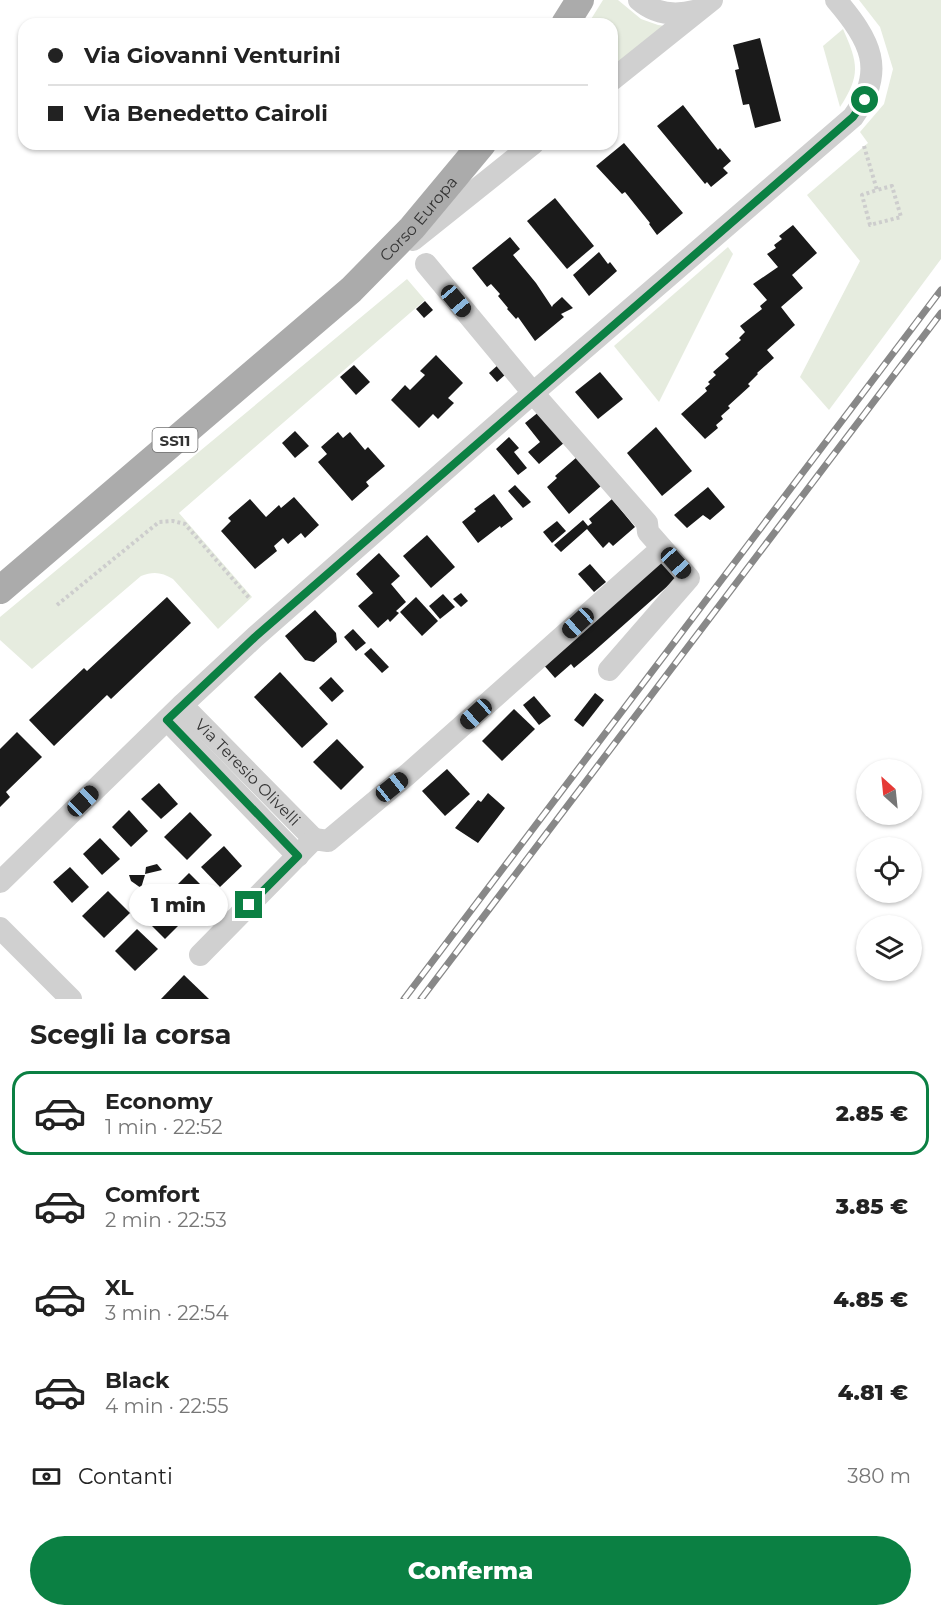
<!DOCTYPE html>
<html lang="it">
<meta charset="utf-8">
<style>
:root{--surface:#fff;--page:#f2f2f2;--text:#222;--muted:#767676;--line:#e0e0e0;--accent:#0b8043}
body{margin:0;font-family:Montserrat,sans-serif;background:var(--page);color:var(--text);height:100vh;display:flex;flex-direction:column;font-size:22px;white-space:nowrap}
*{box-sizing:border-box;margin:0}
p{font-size:20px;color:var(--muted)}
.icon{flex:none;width:33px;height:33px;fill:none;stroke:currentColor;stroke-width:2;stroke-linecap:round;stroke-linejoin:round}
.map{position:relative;height:999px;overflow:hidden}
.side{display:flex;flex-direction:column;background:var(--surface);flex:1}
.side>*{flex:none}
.guide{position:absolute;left:18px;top:18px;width:600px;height:132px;border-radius:18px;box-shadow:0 2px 4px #0004;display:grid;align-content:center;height:132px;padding:0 30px;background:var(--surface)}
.needle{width:39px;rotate:333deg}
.controls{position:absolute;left:856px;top:759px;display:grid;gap:12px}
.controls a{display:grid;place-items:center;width:66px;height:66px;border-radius:50%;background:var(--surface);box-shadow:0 2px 4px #0004;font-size:30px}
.end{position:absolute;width:27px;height:27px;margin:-14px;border:8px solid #0b8043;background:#fff;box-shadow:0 0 0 3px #fff}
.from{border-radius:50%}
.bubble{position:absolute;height:42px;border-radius:21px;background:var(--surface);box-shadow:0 2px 4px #0004;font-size:20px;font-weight:800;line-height:42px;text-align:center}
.car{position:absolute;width:18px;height:36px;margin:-18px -9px;border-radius:8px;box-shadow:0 0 4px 2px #0007;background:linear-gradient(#222 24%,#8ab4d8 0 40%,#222 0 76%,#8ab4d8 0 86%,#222 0)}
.guide b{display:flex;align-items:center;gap:21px;height:57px;font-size:22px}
.guide b+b{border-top:2px solid var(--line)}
.guide i{width:15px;height:15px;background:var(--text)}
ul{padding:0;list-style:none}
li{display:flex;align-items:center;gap:18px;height:84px;margin:0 12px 9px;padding:0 18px;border:3px solid transparent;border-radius:18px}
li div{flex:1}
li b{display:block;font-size:22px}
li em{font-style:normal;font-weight:800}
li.on{border-color:var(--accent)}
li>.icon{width:54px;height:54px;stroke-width:1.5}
h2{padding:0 30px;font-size:27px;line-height:72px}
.pay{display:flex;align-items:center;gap:15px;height:66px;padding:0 30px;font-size:22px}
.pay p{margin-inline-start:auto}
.cta{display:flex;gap:12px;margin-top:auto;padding:12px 30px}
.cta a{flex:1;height:69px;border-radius:36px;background:var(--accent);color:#fff;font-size:24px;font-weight:800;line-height:69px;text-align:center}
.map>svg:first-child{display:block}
.green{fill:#e6ecdf}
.building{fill:#1a1a1a}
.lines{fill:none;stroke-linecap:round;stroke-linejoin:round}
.path{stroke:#cdcdcd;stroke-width:4;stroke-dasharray:3 3;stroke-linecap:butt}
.minor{stroke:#d0d0d0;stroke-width:22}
.major{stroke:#ababab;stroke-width:28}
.rail-casing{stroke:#888;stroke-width:7}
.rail{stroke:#fff;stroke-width:4.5;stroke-dasharray:14;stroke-linecap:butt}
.route{stroke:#0b8043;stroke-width:8}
.labels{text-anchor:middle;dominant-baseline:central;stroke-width:6;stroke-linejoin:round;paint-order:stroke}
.shield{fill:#fff;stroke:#707070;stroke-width:1.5}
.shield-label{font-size:15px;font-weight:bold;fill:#333}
.street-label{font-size:16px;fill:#333;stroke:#fff}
</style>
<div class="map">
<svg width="941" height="999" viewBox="0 0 941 999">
<rect width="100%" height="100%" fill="#fff"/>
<g class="green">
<polygon points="603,0 618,0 641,19 658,25 672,27 612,74 612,24 588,24"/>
<polygon points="859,0 941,0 941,259 829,410 800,377 860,261 807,195 868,143 860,132 884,104 893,69 880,27"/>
<path d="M843 29C858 63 861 75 840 107L823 46Z"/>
<polygon points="728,247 733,254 659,402 614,346"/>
<path d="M407 279 425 300 179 513 252 597 218 629 173 579C162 572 153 571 141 576L32 669 0 640V617Z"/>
</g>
<g class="building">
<polygon points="760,38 781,121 755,128 749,104 743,105 735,70 739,69 733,45"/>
<polygon points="683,105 718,150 720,148 731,161 723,168 728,173 711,187 707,182 705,184 657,126"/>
<polygon points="624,143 683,213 657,235 649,224 650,223 625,192 622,194 596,166"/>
<polygon points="555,198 594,246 567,269 527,221"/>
<polygon points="793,225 817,253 792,275 803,288 781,307 795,325 767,350 774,358 757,373 758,374 748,384 750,386 728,406 730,408 721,416 723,419 716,425 718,428 705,439 681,414 707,391 705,388 710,384 708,382 716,375 713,372 729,358 725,354 741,340 739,338 745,332 740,326 762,309 760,306 767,300 753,284 778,267 767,254 776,248 774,245 782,239 779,236"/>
<polygon points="510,237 520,249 513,255 536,283 552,307 553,305 562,297 573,308 561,314 564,317 535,341 518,317 516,319 507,309 508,308 498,296 500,294 491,284 487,287 472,268"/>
<polygon points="599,252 608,264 610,262 617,271 589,296 573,275"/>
<polygon points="425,301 433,310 424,318 416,309"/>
<polygon points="436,355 463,383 448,398 454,403 438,419 433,414 419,428 391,400 405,385 410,390 425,375 420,371"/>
<polygon points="354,365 370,382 356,395 340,377"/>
<polygon points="498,365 506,374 497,382 489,373"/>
<polygon points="600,372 623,399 598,419 575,392"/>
<polygon points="540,411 565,442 539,464 528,452 540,442 525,423"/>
<polygon points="656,427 692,471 662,496 627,453"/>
<polygon points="295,431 309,446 295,458 282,443"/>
<polygon points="338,432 343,438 350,432 365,450 368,447 385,466 366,482 369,486 352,501 318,462 327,454 321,447"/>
<polygon points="509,437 519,448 514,452 527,468 518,475 496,449"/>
<polygon points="577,457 601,486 569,514 547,487 557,478 555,476"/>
<polygon points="515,485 531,502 523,508 508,491"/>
<polygon points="708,487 725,507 710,520 703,515 687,528 674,515"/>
<polygon points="494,494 513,519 501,528 500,526 478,543 462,522 476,511 474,509"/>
<polygon points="294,497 319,525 305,538 301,533 288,544 283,538 274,546 277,551 255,569 221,531 231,521 228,518 250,499 266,517 279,505 281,508"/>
<polygon points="612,499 635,527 613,546 609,542 603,548 587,529 561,552 554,545 583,520 588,526 592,523 589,519"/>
<polygon points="557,521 566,531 552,543 543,532"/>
<polygon points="427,535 455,567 431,588 403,556"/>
<polygon points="379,553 400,576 391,584 406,602 396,611 399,613 390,622 388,619 378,628 358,606 373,593 356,574"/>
<polygon points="663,557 679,576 592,653 574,668 571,664 555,678 542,663"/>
<polygon points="590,564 606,582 594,592 578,574"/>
<polygon points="461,593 468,601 461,607 453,599"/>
<polygon points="443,594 455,607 440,619 429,606"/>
<polygon points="167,597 191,623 111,699 107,695 54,746 29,720 84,668 87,671"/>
<polygon points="416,597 438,621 422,636 400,612"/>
<polygon points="315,610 336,633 337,642 314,662 305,660 285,636"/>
<polygon points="353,629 366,643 356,651 344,637"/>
<polygon points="371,648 389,667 382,673 364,654"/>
<polygon points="280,672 328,724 302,748 254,697"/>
<polygon points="331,677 344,691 332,702 319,688"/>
<polygon points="595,693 604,700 583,727 574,720"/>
<polygon points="534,696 551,716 539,725 523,705"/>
<polygon points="514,709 535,729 502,761 482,741"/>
<polygon points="17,732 42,757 6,792 10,797 0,807 0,749"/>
<polygon points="337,739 364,767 341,790 313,762"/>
<polygon points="447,769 470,794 445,816 422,791"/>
<polygon points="159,783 178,804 161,819 141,799"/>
<polygon points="488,793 505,808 478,843 455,828 478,800 481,802"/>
<polygon points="129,810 148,831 131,847 112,827"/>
<polygon points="190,812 212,835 187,860 164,837"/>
<polygon points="100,838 120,859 102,875 83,854"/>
<polygon points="224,846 242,866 220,887 201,867"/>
<polygon points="157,864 162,870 145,874 146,867"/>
<polygon points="70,867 89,887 72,903 53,882"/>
<polygon points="189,873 210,894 192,910 172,890"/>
<polygon points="129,875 145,875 141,888 131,881"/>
<polygon points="108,891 130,913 104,938 82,916"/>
<polygon points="162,902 182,922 165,939 145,919"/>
<polygon points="137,929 158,949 135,971 115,951"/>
<polygon points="184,975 209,999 161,999"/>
</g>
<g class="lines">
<g class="path">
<polyline points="864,146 877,190 862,195 870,225 901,217 892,186 877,190"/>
<polyline points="57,605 159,522 173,521 185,524 250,599"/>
</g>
<g class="minor">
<path d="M639 0C656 15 677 16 698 10"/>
<polyline points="612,80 712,0"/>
<polyline points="413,240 533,144"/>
<polyline points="609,670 689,578 662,548"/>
<path id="s1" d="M182 705 314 839"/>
<polyline points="167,720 298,856"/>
<path d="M0 882 182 705 255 637 533 393 853 117C887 70 870 40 836 0"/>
<polyline points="0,928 71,999"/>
<polyline points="200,955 314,839 328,841 408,774 662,548 648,532 647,523 533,393 426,264"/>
</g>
<g class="major">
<polyline points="565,24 580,0"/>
<path id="s2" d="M0 590 351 290 412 228 482 144"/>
</g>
<defs>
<g id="rail">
<polyline points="404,999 941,290"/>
<polyline points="421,999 941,313"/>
</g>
</defs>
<use href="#rail" class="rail-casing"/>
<use href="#rail" class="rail"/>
</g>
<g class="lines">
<polyline class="route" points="249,905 298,856 167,720 255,637 853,117 865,100"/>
</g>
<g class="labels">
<rect class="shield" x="152.5" y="428" width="45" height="24" rx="4.5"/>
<g class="shield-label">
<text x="175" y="440">SS11</text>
</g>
<g class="street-label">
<text stroke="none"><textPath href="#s2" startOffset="560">Corso Europa</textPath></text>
<text stroke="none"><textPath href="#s1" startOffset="94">Via Teresio Olivelli</textPath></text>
</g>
</g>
</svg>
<div class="controls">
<a><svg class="needle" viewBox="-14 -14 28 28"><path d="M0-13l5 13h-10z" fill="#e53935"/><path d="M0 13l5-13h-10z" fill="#767676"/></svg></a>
<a><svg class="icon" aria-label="locate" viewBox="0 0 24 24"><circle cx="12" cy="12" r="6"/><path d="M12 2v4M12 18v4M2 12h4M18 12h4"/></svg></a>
<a><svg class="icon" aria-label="layers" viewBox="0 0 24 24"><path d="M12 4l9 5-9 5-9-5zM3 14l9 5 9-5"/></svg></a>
</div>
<i class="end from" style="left:865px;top:100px"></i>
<i class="end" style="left:249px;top:905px"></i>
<div class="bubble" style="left:129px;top:884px;width:99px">1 min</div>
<i class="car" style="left:456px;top:301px;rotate:140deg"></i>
<i class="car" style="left:676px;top:563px;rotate:138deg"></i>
<i class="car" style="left:578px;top:623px;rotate:228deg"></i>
<i class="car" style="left:476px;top:714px;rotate:228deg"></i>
<i class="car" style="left:392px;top:787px;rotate:51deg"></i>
<i class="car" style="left:83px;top:801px;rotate:46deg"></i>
<div class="guide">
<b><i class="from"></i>Via Giovanni Venturini</b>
<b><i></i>Via Benedetto Cairoli</b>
</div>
</div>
<section class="side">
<h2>Scegli la corsa</h2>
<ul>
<li class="on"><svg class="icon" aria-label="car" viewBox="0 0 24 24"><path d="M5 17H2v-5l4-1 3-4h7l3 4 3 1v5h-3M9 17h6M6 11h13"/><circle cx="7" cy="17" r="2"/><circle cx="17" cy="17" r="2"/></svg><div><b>Economy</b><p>1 min · 22:52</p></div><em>2.85 €</em></li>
<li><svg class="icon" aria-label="car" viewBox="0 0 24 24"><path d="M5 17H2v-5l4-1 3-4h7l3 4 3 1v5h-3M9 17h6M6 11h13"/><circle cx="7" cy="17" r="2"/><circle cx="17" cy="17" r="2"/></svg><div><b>Comfort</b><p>2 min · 22:53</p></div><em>3.85 €</em></li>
<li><svg class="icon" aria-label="car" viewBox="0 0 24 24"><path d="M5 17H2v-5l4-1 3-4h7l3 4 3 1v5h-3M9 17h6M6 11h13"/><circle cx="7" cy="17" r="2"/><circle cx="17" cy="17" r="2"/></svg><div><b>XL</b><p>3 min · 22:54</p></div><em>4.85 €</em></li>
<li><svg class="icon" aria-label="car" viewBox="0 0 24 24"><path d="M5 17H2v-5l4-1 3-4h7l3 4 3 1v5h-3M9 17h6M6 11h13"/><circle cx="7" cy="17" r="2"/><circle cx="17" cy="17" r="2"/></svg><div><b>Black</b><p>4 min · 22:55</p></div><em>4.81 €</em></li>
</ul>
<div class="pay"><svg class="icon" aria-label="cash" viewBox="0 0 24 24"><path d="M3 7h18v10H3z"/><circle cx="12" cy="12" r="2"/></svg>Contanti<p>380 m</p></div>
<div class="cta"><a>Conferma</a></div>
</section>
